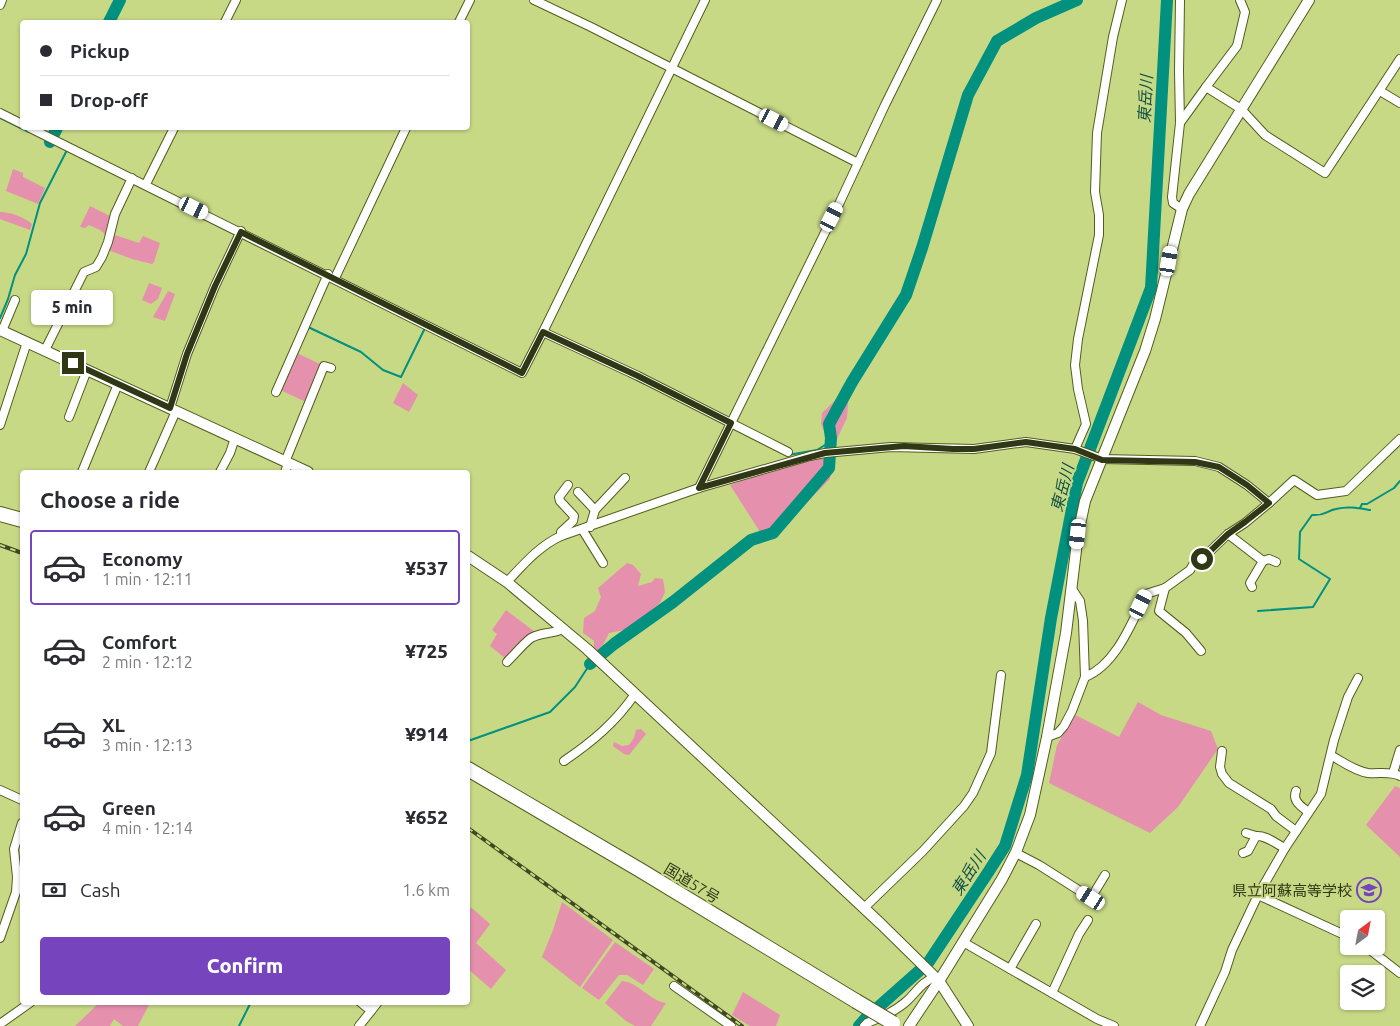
<!DOCTYPE html>
<meta charset="utf-8">
<style>
:root{--surface:#fff;--page:#f2f2f3;--text:#2b2b33;--muted:#7c7c81;--line:#e1e1e2;--accent:#7645bd}
body{margin:0;font-family:Ubuntu,"Noto Sans JP",sans-serif;background:var(--page);color:var(--text);height:100vh;display:flex;flex-direction:column;font-size:19px;white-space:nowrap}
*{box-sizing:border-box;margin:0}
p{font-size:16px;color:var(--muted)}
.icon{flex:none;width:28px;height:28px;fill:none;stroke:currentColor;stroke-width:2;stroke-linecap:round;stroke-linejoin:round}
.map{position:relative;flex:1;overflow:hidden}
.panel{position:absolute;left:20px;top:470px;width:450px;height:535px;display:flex;flex-direction:column;background:var(--surface);border-radius:5px;box-shadow:0 1px 4px #0004}
.panel>*{flex:none}
.banner{position:absolute;left:20px;top:20px;width:450px;height:110px;border-radius:5px;box-shadow:0 1px 4px #0004;display:grid;align-content:center;height:110px;padding:0 20px;background:var(--surface)}
.needle{width:32px;rotate:32deg}
.buttons{position:absolute;left:1340px;top:910px;display:grid;gap:10px}
.buttons a{display:grid;place-items:center;width:45px;height:45px;border-radius:5px;background:var(--surface);box-shadow:0 1px 4px #0004;font-size:25px}
.end{position:absolute;width:22px;height:22px;margin:-11px;border:6px solid #303715;background:#fff;box-shadow:0 0 0 2px #fff}
.from{border-radius:50%}
.bubble{position:absolute;height:35px;border-radius:5px;background:var(--surface);box-shadow:0 1px 4px #0004;font-size:16px;font-weight:800;line-height:35px;text-align:center}
.car{position:absolute;width:15px;height:30px;margin:-15px -8px;border-radius:6px;box-shadow:0 0 4px 1px #0007;background:linear-gradient(#fff 24%,#345 0 40%,#fff 0 76%,#345 0 86%,#fff 0)}
.banner b{display:flex;align-items:center;gap:18px;height:48px;font-size:19px}
.banner b+b{border-top:1px solid var(--line)}
.banner i{width:12px;height:12px;background:var(--text)}
ul{padding:0;list-style:none}
li{display:flex;align-items:center;gap:15px;height:75px;margin:0 10px 8px;padding:0 10px;border:2px solid transparent;border-radius:5px}
li div{flex:1}
li b{display:block;font-size:19px}
li em{font-style:normal;font-weight:800}
li.on{border-color:var(--accent)}
li>.icon{width:45px;height:45px;stroke-width:1.5}
h2{padding:0 20px;font-size:22px;line-height:60px}
.pay{display:flex;align-items:center;gap:12px;height:55px;padding:0 20px;font-size:19px}
.pay p{margin-inline-start:auto}
.action{display:flex;gap:10px;margin-top:auto;padding:10px 20px}
.action a{flex:1;height:58px;border-radius:5px;background:var(--accent);color:#fff;font-size:20px;font-weight:800;line-height:58px;text-align:center}
.map>svg:first-child{display:block}
.green{fill:#e590ac}
.lines{fill:none;stroke-linecap:round;stroke-linejoin:round}
.stream{stroke:#01917e;stroke-width:2}
.river{stroke:#01917e;stroke-width:12}
.street-casing{stroke:#525d1e;stroke-width:10}
.secondary-casing{stroke:#525d1e;stroke-width:12}
.highway-casing{stroke:#525d1e;stroke-width:16}
.street{stroke:#fff;stroke-width:8}
.secondary{stroke:#fff;stroke-width:10}
.highway{stroke:#fff;stroke-width:14}
.rail-casing{stroke:#404821;stroke-width:4}
.rail{stroke:#c8d986;stroke-width:2;stroke-dasharray:5.5;stroke-linecap:butt}
.highway-bridge-casing{stroke:#525d1e;stroke-width:16;stroke-linecap:butt}
.highway-bridge{stroke:#fff;stroke-width:14}
.route{stroke:#303715;stroke-width:6}
.labels{text-anchor:middle;dominant-baseline:central;stroke-width:4;stroke-linejoin:round;paint-order:stroke}
.street-label{font-size:15px;fill:#303715;stroke:#c8d986}
.poi-label{font-size:15px;fill:#303715;stroke:#c8d986;text-anchor:end}
.water-label{font-size:16px;font-style:italic;fill:#115247;stroke:#c8d986}
</style>
<div class="map">
<svg width="1400" height="1026" viewBox="0 0 1400 1026">
<rect width="100%" height="100%" fill="#c8d986"/>
<g class="green">
<polygon points="13,169 23,173 23,177 45,188 38,204 6,191"/>
<polygon points="90,206 112,217 107,236 100,230 89,225 85,228 80,227"/>
<path d="M0 212C11 212 24 217 32 224L30 230 0 219Z"/>
<polygon points="115,235 139,243 143,236 160,243 154,262 152,264 132,259 108,250 112,237"/>
<polygon points="149,283 162,288 158,299 151,304 142,300"/>
<polygon points="168,291 175,294 165,321 153,317"/>
<polygon points="297,353 322,365 306,402 280,390"/>
<polygon points="403,383 418,395 409,412 393,403"/>
<polygon points="849,387 847,418 834,445 830,479 781,528 760,532 730,485 808,455 829,460 829,444 821,424 822,413"/>
<polygon points="627,563 633,565 641,574 638,586 652,582 655,578 663,579 665,592 660,603 629,629 609,633 603,645 596,653 594,651 594,641 583,633 584,618 595,611 601,597 598,588"/>
<polygon points="506,610 535,632 525,639 506,659 490,646 497,634 492,630"/>
<polygon points="1138,702 1161,715 1211,731 1218,749 1178,807 1150,833 1049,783 1057,745 1075,715 1119,737"/>
<polygon points="641,729 646,734 629,755 624,754 613,746 614,742 622,746 629,745 634,738 636,730"/>
<polygon points="1395,786 1400,788 1400,857 1366,825"/>
<polygon points="562,902 613,940 580,987 542,957 553,930"/>
<polygon points="468,906 473,909 490,924 476,943 506,970 491,989 468,969"/>
<polygon points="615,942 654,969 643,985 627,975 619,975 599,1000 582,988"/>
<path d="M622 981C638 982 650 1001 666 1003L651 1026H635L626 1021 605 1003Z"/>
<polygon points="743,992 780,1015 776,1026 750,1026 732,1015"/>
<polygon points="99,1003 99,1002 150,1003 138,1026 123,1026 114,1019 110,1026 75,1026"/>
</g>
<g class="lines">
<g class="stream">
<polyline points="0,118 29,132"/>
<polyline points="0,318 8,299 15,275 26,254 40,203 67,150"/>
<polyline points="308,327 361,352 383,370 401,377 425,328 426,328"/>
<polyline points="629,376 645,384"/>
<polyline points="788,455 817,450 825,445"/>
<polyline points="1360,508 1362,504 1367,504 1394,488 1400,481"/>
<path d="M1258 611 1313 607 1330 579 1299 559 1300 532 1312 515C1326 516 1325 511 1336 509 1348 506 1358 508 1370 510"/>
<polyline points="468,741 550,712 575,687 590,664"/>
<polyline points="239,1026 251,1002"/>
</g>
<g class="river">
<polyline points="109,22 120,0"/>
<polyline points="50,142 57,128"/>
<polyline points="590,664 614,644 673,602 751,540 773,533 829,468 831,438 829,424 852,382 906,295 922,248 968,95 997,41 1036,18 1077,0"/>
<polyline points="859,1026 866,1018 928,963 987,874 1005,846 1027,775 1051,618 1077,483 1151,288 1167,0"/>
</g>
<defs>
<g id="street">
<polyline points="534,0 591,27 858,163"/>
<polyline points="1180,0 1179,71 1180,123 1172,197 1173,203 1182,209"/>
<polyline points="0,5 2,0"/>
<polyline points="225,22 236,0"/>
<polyline points="459,22 470,0"/>
<polyline points="1206,87 1237,46 1245,12 1240,0"/>
<polyline points="1380,91 1400,103"/>
<polyline points="0,113 22,124"/>
<polyline points="1180,123 1206,87 1241,109 1265,135 1325,173 1400,59"/>
<polyline points="30,128 522,373 543,332 638,376 788,452"/>
<polyline points="146,184 174,128"/>
<polyline points="335,278 406,128"/>
<polyline points="2,331 15,300"/>
<polyline points="543,332 705,0"/>
<polyline points="45,350 84,272 96,267 102,257 108,242 115,214 132,178"/>
<polyline points="276,392 328,274"/>
<polyline points="170,408 187,354 215,286 241,231"/>
<polyline points="69,417 87,370"/>
<polyline points="0,425 27,342"/>
<polyline points="1075,449 1086,424 1078,389 1075,365 1078,339 1099,235 1099,215 1095,192 1097,133 1113,37 1122,0"/>
<polyline points="285,462 324,366 331,368"/>
<polyline points="82,472 118,384"/>
<polyline points="149,472 176,411"/>
<polyline points="220,472 230,453 235,438"/>
<polyline points="285,472 288,463"/>
<polyline points="699,488 839,204 885,105 937,0"/>
<polyline points="578,492 595,510"/>
<polyline points="590,527 595,510 625,478"/>
<polyline points="582,529 603,563"/>
<polyline points="1228,534 1263,561 1269,559 1276,562"/>
<polyline points="561,536 561,532 573,521 574,516 560,501 559,497 568,485"/>
<path d="M507 582C523 565 539 546 561 536L699 488 810 456 825 453 891 447 974 449 1026 442 1075 449 1102 459 1195 461 1219 467 1247 485 1269 503"/>
<polyline points="1252,587 1250,583 1263,561"/>
<polyline points="1165,588 1159,611 1186,633 1201,651"/>
<path d="M507 662C513 656 525 642 531 638 540 632 553 634 563 629"/>
<path d="M1085 677C1116 665 1132 622 1146 594L1165 588 1190 570 1194 563 1202 559 1228 534 1245 523 1269 503 1294 480 1317 495 1346 491 1400 439"/>
<polyline points="1047,737 1058,733 1064,726 1072,711 1085,677 1083,621 1080,601 1072,589"/>
<polyline points="1222,751 1220,767 1222,774 1229,783 1271,809 1276,816 1296,831"/>
<path d="M1332 756C1343 762 1355 771 1368 773 1379 774 1390 771 1400 776"/>
<path d="M564 761C592 742 616 722 635 694"/>
<polyline points="1393,773 1400,750"/>
<polyline points="0,790 22,800"/>
<path d="M1296 791C1292 801 1301 806 1308 812"/>
<polyline points="1246,833 1256,836"/>
<polyline points="1016,853 1039,865 1091,898 1105,875"/>
<path d="M1243 853 1248 851 1256 836C1266 835 1276 844 1285 848"/>
<polyline points="1258,895 1349,937"/>
<polyline points="864,908 923,851 964,806 973,793 991,753 1001,675"/>
<polyline points="0,938 16,892 17,877 14,849 22,823"/>
<polyline points="963,942 1052,993 1079,934 1088,920"/>
<polyline points="1365,946 1400,973"/>
<polyline points="1010,969 1036,924"/>
<polyline points="674,986 731,1026"/>
<polyline points="1052,993 1097,1019 1114,1026"/>
<polyline points="360,1002 371,1011 378,1002"/>
<polyline points="0,1024 31,1002"/>
<polyline points="359,1026 371,1011"/>
<path d="M864 1026 867 1023C882 1017 896 1011 908 1000 917 991 923 981 935 977"/>
<polyline points="1200,1026 1225,972 1232,950 1258,895 1285,848 1321,794 1334,740 1348,697 1358,678"/>
</g>
<g id="secondary">
<polyline points="0,330 308,472"/>
<polyline points="468,556 507,582 587,649 881,924 939,981 968,1026"/>
<polyline points="909,1026 939,981 1002,879 1016,852 1030,815 1047,737 1066,633 1078,534 1085,501 1145,351 1155,319 1182,209 1189,194 1309,0"/>
</g>
<g id="highway">
<polyline points="0,514 22,520"/>
<polyline points="468,769 640,870 856,1001"/>
</g>
</defs>
<use href="#street" class="street-casing"/>
<use href="#secondary" class="secondary-casing"/>
<use href="#highway" class="highway-casing"/>
<use href="#street" class="street"/>
<use href="#secondary" class="secondary"/>
<use href="#highway" class="highway"/>
<defs>
<g id="rail">
<polyline points="0,545 22,553"/>
<polyline points="468,828 742,1026"/>
</g>
</defs>
<use href="#rail" class="rail-casing"/>
<use href="#rail" class="rail"/>
<defs>
<polyline id="highway-bridge" points="856,1001 893,1023"/>
</defs>
<use href="#highway-bridge" class="highway-bridge-casing"/>
<use href="#highway-bridge" class="highway-bridge"/>
</g>
<g class="lines">
<polyline class="route" points="73,363 170,408 187,354 215,286 241,232 522,373 543,332 638,376 731,423 699,488 825,453 904,446 953,449 974,449 1026,442 1075,449 1102,460 1195,462 1219,467 1247,485 1269,503 1245,522 1228,534 1202,559"/>
</g>
<defs>
<symbol id="school-ring" viewBox="-11 -11 22 22"><circle r="9.5" fill="#c8d986" stroke="#7645bd" stroke-width="1.5"/><path d="M0-5L7-2L0 1L-7-2ZM-4 1L0 2.5L4 1V4Q0 6-4 4Z" fill="#7645bd"/></symbol>
</defs>
<g fill-rule="evenodd">
<use href="#school-ring" x="1355" y="876" width="28" height="28"/>
</g>
<g class="labels">
<g class="street-label">
<text transform="translate(692 883) rotate(31)">国道57号</text>
</g>
<g class="poi-label">
<text x="1352" y="890">県立阿蘇高等学校</text>
</g>
<g class="water-label">
<text transform="translate(1145 99) rotate(-87)">東岳川</text>
<text transform="translate(1062 488) rotate(-75)">東岳川</text>
<text transform="translate(968 873) rotate(-57)">東岳川</text>
</g>
</g>
</svg>
<div class="buttons">
<a><svg class="needle" viewBox="-14 -14 28 28"><path d="M0-13l5 13h-10z" fill="#e53935"/><path d="M0 13l5-13h-10z" fill="#7c7c81"/></svg></a>
<a><svg class="icon" aria-label="layers" viewBox="0 0 24 24"><path d="M12 4l9 5-9 5-9-5zM3 14l9 5 9-5"/></svg></a>
</div>
<i class="end from" style="left:1202px;top:559px"></i>
<i class="end" style="left:73px;top:363px"></i>
<div class="bubble" style="left:31px;top:290px;width:82px">5 min</div>
<i class="car" style="left:774px;top:120px;rotate:117deg"></i>
<i class="car" style="left:194px;top:208px;rotate:116deg"></i>
<i class="car" style="left:832px;top:217px;rotate:27deg"></i>
<i class="car" style="left:1169px;top:261px;rotate:10deg"></i>
<i class="car" style="left:1078px;top:534px;rotate:186deg"></i>
<i class="car" style="left:1141px;top:604px;rotate:26deg"></i>
<i class="car" style="left:1091px;top:898px;rotate:302deg"></i>
<div class="banner">
<b><i class="from"></i>Pickup</b>
<b><i></i>Drop-off</b>
</div>
<section class="panel">
<h2>Choose a ride</h2>
<ul>
<li class="on"><svg class="icon" aria-label="car" viewBox="0 0 24 24"><path d="M5 17H2v-5l4-1 3-4h7l3 4 3 1v5h-3M9 17h6M6 11h13"/><circle cx="7" cy="17" r="2"/><circle cx="17" cy="17" r="2"/></svg><div><b>Economy</b><p>1 min · 12:11</p></div><em>¥537</em></li>
<li><svg class="icon" aria-label="car" viewBox="0 0 24 24"><path d="M5 17H2v-5l4-1 3-4h7l3 4 3 1v5h-3M9 17h6M6 11h13"/><circle cx="7" cy="17" r="2"/><circle cx="17" cy="17" r="2"/></svg><div><b>Comfort</b><p>2 min · 12:12</p></div><em>¥725</em></li>
<li><svg class="icon" aria-label="car" viewBox="0 0 24 24"><path d="M5 17H2v-5l4-1 3-4h7l3 4 3 1v5h-3M9 17h6M6 11h13"/><circle cx="7" cy="17" r="2"/><circle cx="17" cy="17" r="2"/></svg><div><b>XL</b><p>3 min · 12:13</p></div><em>¥914</em></li>
<li><svg class="icon" aria-label="car" viewBox="0 0 24 24"><path d="M5 17H2v-5l4-1 3-4h7l3 4 3 1v5h-3M9 17h6M6 11h13"/><circle cx="7" cy="17" r="2"/><circle cx="17" cy="17" r="2"/></svg><div><b>Green</b><p>4 min · 12:14</p></div><em>¥652</em></li>
</ul>
<div class="pay"><svg class="icon" aria-label="cash" viewBox="0 0 24 24"><path d="M3 7h18v10H3z"/><circle cx="12" cy="12" r="2"/></svg>Cash<p>1.6 km</p></div>
<div class="action"><a>Confirm</a></div>
</section>
</div>
